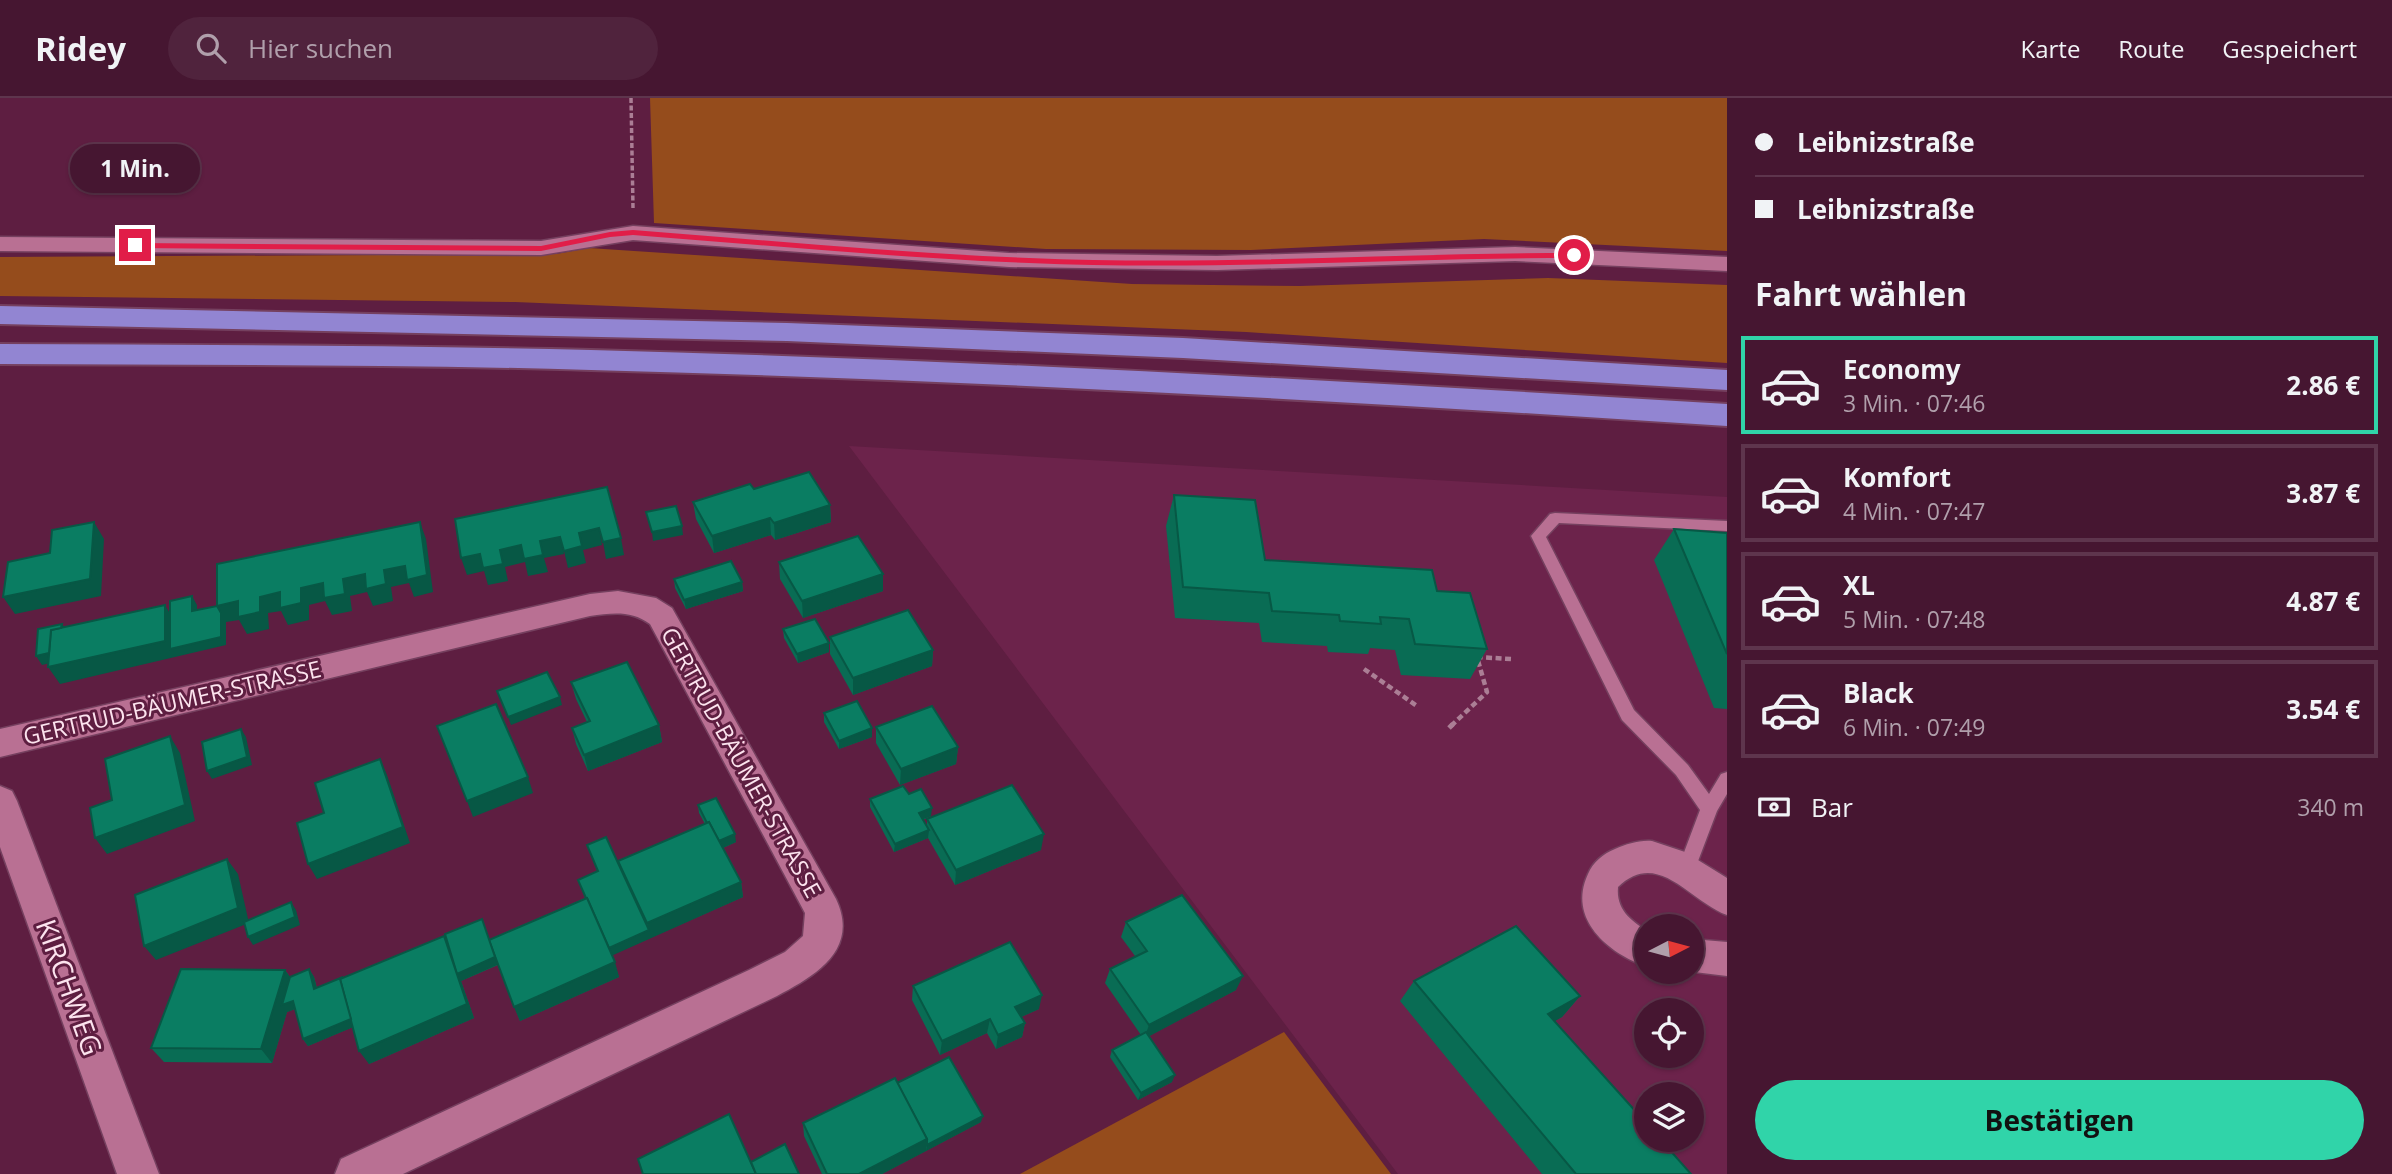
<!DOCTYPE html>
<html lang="de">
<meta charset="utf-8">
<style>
:root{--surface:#461631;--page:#50233d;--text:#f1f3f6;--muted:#b09fab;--line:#5e354d;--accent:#30d4a9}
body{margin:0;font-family:"Open Sans",sans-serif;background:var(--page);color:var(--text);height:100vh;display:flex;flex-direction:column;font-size:26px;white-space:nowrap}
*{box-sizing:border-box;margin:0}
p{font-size:23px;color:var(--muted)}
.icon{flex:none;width:38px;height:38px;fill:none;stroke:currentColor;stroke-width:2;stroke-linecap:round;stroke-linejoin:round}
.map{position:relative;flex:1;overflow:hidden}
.drawer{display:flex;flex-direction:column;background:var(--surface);width:665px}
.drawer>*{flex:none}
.top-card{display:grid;align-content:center;height:154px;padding:0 28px;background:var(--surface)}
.needle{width:46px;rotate:84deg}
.buttons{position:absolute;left:1634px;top:816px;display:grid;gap:14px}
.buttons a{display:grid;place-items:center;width:70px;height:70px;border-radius:50%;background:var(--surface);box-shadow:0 2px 5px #0004,0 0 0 2px var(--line);font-size:35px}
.end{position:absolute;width:32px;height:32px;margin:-16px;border:9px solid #e11d48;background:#fff;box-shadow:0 0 0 4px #fff}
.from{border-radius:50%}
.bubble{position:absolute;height:49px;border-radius:24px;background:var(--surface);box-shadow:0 2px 5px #0004,0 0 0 2px var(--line);font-size:23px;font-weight:700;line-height:49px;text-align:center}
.top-card b{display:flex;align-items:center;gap:24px;height:66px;font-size:26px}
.top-card b+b{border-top:2px solid var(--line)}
.top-card i{width:18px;height:18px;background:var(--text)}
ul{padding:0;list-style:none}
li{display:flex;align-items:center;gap:21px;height:98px;margin:0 14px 10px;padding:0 14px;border:4px solid var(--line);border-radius:0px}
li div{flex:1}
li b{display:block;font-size:26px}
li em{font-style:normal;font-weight:700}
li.current{border-color:var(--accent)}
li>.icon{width:63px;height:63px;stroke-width:1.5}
h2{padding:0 28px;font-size:32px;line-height:84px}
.pay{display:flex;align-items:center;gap:18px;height:77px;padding:0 28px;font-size:26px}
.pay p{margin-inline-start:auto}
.action{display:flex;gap:14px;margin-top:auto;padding:14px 28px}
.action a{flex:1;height:80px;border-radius:42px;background:var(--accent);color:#111;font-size:28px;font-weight:700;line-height:80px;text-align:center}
header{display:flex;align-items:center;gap:42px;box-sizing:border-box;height:98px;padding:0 35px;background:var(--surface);border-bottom:2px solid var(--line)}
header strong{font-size:33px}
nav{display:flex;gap:38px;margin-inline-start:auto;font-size:24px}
.search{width:490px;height:63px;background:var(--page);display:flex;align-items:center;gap:18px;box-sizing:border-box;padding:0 24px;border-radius:38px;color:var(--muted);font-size:26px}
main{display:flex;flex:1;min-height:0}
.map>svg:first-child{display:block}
.built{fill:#6c234b;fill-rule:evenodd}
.green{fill:#954c1c}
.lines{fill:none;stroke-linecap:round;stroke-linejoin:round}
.service-casing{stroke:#75405f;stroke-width:3}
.minor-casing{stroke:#75405f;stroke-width:3}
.motorway-casing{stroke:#75405f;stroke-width:4}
.path-far2{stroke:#ab7e95;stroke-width:3.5;stroke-dasharray:5 2.5;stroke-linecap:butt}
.path-far1{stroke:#ab7e95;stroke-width:4.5;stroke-dasharray:6 3.5;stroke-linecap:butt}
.path{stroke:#ab7e95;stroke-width:5;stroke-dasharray:9 4.5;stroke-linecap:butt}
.service{fill:#b97093;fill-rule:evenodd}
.minor{fill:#b97093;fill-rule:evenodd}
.motorway{fill:#9285d2;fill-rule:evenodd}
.wall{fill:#096c54}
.shaded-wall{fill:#075845}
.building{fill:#0a7d62;stroke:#075845;stroke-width:2}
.route{fill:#e11d48}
.labels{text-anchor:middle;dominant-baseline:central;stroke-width:6;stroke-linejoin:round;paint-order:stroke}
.street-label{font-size:23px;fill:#fce3ee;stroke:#5e1e41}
.near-street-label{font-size:28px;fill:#fce3ee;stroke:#5e1e41}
</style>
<header>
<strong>Ridey</strong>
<div class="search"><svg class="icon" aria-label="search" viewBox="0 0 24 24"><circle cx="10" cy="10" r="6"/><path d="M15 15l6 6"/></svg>Hier suchen</div>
<nav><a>Karte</a><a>Route</a><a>Gespeichert</a></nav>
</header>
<main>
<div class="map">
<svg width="1727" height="1076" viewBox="0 0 1727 1076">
<rect width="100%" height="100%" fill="#5e1e41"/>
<path class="built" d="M849 348 1727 399V1076H1398ZM1647 828H1692V873H1647ZM1647 912H1692V957H1647ZM1647 996H1692V1041H1647Z"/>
<g class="green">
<polygon points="650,0 1727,0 1727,153 1484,141 1251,152 1046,151 654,125"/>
<polygon points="589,150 1132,186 1300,188 1548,180 1727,187 1727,265 1246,234 515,204 0,198 0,159 556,156"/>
<polygon points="1284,934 1391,1076 1020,1076"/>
</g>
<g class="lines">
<defs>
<polygon id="service" points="1555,415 1727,423 1727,433 1559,425 1546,439 1634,612 1688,667 1709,696 1721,676 1727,674 1727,696 1717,713 1692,779 1686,781 1680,779 1677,773 1700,712 1676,677 1622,622 1531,438 1550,416"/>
<g id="minor">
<polygon points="633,128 1009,155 1217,158 1515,149 1727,159 1727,173 1515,163 1217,172 1009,169 633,142 541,157 0,153 0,139 541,143"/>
<path d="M618 493 656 500 672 510 836 801C860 852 815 878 777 898L403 1076H335L341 1061 749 872 785 854 803 838 805 815 650 526C631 512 612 515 590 518L0 659V631L590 496Z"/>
<polygon points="0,688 12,693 17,703 159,1076 117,1076 0,749"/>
<path d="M1652 743 1685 754 1727 780V817C1689 803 1658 750 1618 789 1616 811 1630 822 1647 833V869C1608 855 1567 821 1588 776 1593 764 1603 756 1615 751 1627 746 1639 742 1652 743Z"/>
<polygon points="1692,841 1727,844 1727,878 1686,873 1692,873"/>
</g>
<g id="motorway">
<polygon points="0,208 787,225 1183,240 1727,272 1727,292 1183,260 787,243 0,226"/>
<path d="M0 246C197 247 394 247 591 252 970 262 1348 283 1727 306V328C1348 303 970 282 591 272 394 266 197 267 0 266Z"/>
</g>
</defs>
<use href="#service" class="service-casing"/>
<use href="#minor" class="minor-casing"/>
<use href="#motorway" class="motorway-casing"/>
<polyline class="path-far2" points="631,0 633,110"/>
<g class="path-far1">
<polyline points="1364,571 1417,608"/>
<polyline points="1451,628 1487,594 1477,559 1511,561"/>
</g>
<polyline class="path" points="1449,630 1453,626"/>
<use href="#service" class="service"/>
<use href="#minor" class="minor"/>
<use href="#motorway" class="motorway"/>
</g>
<g class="wall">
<polygon points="754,391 830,407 831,424 775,442 771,437 714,455 696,421 693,404"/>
<polygon points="1174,397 1265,462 1437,493 1487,551 1470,581 1401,577 1395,552 1370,550 1368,556 1328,554 1327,548 1262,544 1259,525 1175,520 1166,428"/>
<polygon points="1674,431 1727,435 1727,611 1714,610 1654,462"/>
<polygon points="779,464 883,476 883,493 803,520 780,481"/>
<polygon points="674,481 742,484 743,493 686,511 675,490"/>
<polygon points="783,531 829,554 798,565 784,540"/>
<polygon points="830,539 933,552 932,568 853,597 830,556"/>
<polygon points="571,584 659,627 662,644 588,673 576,646 572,630 587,624 576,601"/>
<polygon points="824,615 872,639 839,651 824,624"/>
<polygon points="876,629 958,649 956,666 900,687 876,645"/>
<polygon points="909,696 931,718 923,722 927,729 927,721 1041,752 955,787 928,740 894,754 870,709 870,701"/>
<polygon points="698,707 736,744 723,750 741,784 743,799 612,857 619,879 520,923 498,867 461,883 474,920 369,966 353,929 308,948 303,941 295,911 287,914 272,965 164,964 151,950 285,872 290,879 309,871 314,879 317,890 343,880 448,846 490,841 585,800 578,782 597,773 587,747 620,770 618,763 705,726 699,715"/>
<polygon points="1126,824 1236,892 1149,938 1172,984 1138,1002 1110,959 1112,952 1141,937 1105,885 1110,871 1135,858 1121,839"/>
<polygon points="1414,883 1580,898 1562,919 1554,923 1691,1076 1542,1076 1400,903"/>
<polygon points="913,888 1039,911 1021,919 1025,925 1022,939 996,951 987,935 940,957 912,902"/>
<polygon points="897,985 981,1024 882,1076 822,1076 804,1038 803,1025"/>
</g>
<g class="shaded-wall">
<polygon points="830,407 831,424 775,442 774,425"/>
<polygon points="770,420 771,437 714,455 712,438"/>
<polygon points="94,424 104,441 101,498 15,516 3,499"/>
<polygon points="420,424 426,441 433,494 414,499 409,485 391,489 393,503 373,508 367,494 350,498 352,513 332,517 325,503 309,507 309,522 288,527 281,513 268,515 269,531 247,536 239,522 226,524 226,523 226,547 60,586 48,569 165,507 175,524 217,508 384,472"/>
<polygon points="682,428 683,437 653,443 652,434"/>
<polygon points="599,430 602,447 583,452 586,465 568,470 564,453 579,435"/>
<polygon points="560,439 564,456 544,460 548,474 528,478 525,464 505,469 508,483 488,487 484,473 467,477 461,460"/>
<polygon points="621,440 624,457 606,461 603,444"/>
<polygon points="883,476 883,493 803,520 802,503"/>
<polygon points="742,484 743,493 686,511 684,502"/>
<polygon points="192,498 197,507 197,522 192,513"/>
<polygon points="62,526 68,535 62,562 42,567 36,558"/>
<polygon points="829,545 829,554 798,565 797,556"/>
<polygon points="933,552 932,568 853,597 853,580"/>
<polygon points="560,599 562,607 511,627 508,619"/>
<polygon points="659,627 662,644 588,673 584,657"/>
<polygon points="872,630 872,639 839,651 839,643"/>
<polygon points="241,631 246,639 252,667 212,681 207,673"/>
<polygon points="170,638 180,655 195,723 107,756 95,740"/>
<polygon points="958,649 956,666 900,687 901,671"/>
<polygon points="380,661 387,677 410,745 317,781 308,766"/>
<polygon points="528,679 533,695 473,719 467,703"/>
<polygon points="932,710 931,718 918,723 919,715"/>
<polygon points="929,732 928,740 894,754 895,746"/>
<polygon points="735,736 736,744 718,752 717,744"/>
<polygon points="1044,736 1041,752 955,787 956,772"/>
<polygon points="227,761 238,776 249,825 156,862 144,848"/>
<polygon points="741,784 743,799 611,858 608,851 649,832 647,825"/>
<polygon points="291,804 296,812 300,827 253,847 248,839"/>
<polygon points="482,821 499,866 461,883 474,920 369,966 359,953 444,838 451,853"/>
<polygon points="615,864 619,879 520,923 514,909"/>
<polygon points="309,871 314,879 319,899 314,891"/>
<polygon points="285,872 295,886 293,903 298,910 287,914 272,965 261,951"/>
<polygon points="1243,878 1236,892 1144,941 1149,927"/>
<polygon points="1042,897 1039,911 1012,923 1015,909"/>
<polygon points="1580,898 1562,919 1531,937 1548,916"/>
<polygon points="353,920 358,927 308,948 303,941"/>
<polygon points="990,921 987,935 940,957 942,943"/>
<polygon points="1025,925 1022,939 996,951 998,937"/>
<polygon points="1175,977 1172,984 1138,1002 1141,995"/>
<polygon points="983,1018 981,1024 926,1053 927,1047"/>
<polygon points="927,1041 926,1053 882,1076 859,1076"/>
</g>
<g class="building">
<polygon points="809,374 830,407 774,425 770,420 712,438 693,404 750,386 754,391"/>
<polygon points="607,389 621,440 603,444 599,430 579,435 582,448 564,453 560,439 540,443 543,457 524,461 521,447 500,452 503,466 483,470 480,456 461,460 455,421"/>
<polygon points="1174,397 1255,402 1265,462 1432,472 1437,493 1470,495 1487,551 1415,546 1409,521 1380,519 1381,526 1340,523 1339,517 1272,513 1269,495 1183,489"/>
<polygon points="676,408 682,428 652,434 646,414"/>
<polygon points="94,424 90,481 3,499 8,464 50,455 52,432"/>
<polygon points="420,424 427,477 407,482 405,468 384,472 386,486 366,491 365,476 343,481 345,496 324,500 323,485 301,490 301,505 280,510 280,494 260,499 260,514 238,519 238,503 217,508 217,466"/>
<polygon points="1674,431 1727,435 1727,556"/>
<polygon points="858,438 883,476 802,503 779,464"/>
<polygon points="731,463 742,484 684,502 674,481"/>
<polygon points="192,498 192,513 217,508 221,515 221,539 170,551 170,503"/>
<polygon points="165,507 165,543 48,569 51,532"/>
<polygon points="908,512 933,552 853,580 830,539"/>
<polygon points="815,521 829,545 797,556 783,531"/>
<polygon points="62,526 61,530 51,532 49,555 36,558 38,531"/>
<polygon points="627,564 659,627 584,657 572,630 590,623 571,584"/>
<polygon points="547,574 560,599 508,619 497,593"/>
<polygon points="857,603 872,630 839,643 824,615"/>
<polygon points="496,606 528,679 467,703 437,628"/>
<polygon points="932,608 958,649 901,671 876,629"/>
<polygon points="241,631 247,659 207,673 202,644"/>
<polygon points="170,638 185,707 95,740 90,710 112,702 105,661"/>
<polygon points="380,661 403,729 308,766 297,725 324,715 315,685"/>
<polygon points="1012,687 1044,736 956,772 927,721"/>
<polygon points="903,688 909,696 921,691 932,710 919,715 929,732 895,746 870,701"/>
<polygon points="716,700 735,736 719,743 709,724 707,725 698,707"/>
<polygon points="709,724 741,784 647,825 618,763"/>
<polygon points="606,739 649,832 609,850 587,800 586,800 578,782 598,773 587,747"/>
<polygon points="227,761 238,810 144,848 135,797"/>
<polygon points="1182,797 1243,878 1149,927 1110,871 1147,853 1126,824"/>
<polygon points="587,800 615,864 514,909 489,842"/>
<polygon points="291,804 295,819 248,839 244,824"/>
<polygon points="482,821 495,859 457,876 445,836"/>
<polygon points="1516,828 1580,898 1548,916 1647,1026 1647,1041 1660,1041 1691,1076 1576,1076 1414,883"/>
<polygon points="444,838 467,906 359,953 340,881"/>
<polygon points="1010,844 1042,897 1015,909 1025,925 998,937 990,921 942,943 913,888"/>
<polygon points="181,871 285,872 261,951 151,950"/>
<polygon points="309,871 314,891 343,879 340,881 351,921 303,941 293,903 282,907 290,879"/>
<polygon points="1146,934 1175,977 1141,995 1112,952"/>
<polygon points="949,959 983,1018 927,1047 927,1041 897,985"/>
<polygon points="895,980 927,1041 859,1076 827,1076 803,1025"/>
<polygon points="729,1016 756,1076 643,1076 638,1061"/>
<polygon points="785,1046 799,1076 756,1076 751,1064"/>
</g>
<path class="route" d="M633 132C765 142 897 155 1029 160 1211 168 1393 155 1574 155L1578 157 1574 160C1393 160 1211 173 1029 165 897 160 765 147 633 137L610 139 541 153 135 150 131 147 135 145 541 148 610 134Z"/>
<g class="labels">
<g class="street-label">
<text transform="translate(172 604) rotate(-13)">GERTRUD-BÄUMER-STRASSE</text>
<text transform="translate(742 664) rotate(61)">GERTRUD-BÄUMER-STRASSE</text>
</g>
<g class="near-street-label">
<text transform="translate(70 889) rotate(70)">KIRCHWEG</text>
</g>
</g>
</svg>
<div class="buttons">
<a><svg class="needle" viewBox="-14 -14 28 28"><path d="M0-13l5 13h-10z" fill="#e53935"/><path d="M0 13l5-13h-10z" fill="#b09fab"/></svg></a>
<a><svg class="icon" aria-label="locate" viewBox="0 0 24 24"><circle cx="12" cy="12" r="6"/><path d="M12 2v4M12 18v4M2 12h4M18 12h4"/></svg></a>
<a><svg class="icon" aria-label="layers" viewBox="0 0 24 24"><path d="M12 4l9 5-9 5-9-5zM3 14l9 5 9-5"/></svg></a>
</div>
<i class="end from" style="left:1574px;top:157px"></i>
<i class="end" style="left:135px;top:147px"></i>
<div class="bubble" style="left:70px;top:46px;width:130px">1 Min.</div>
</div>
<section class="drawer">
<div class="top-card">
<b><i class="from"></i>Leibnizstraße</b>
<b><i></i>Leibnizstraße</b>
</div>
<h2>Fahrt wählen</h2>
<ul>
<li class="current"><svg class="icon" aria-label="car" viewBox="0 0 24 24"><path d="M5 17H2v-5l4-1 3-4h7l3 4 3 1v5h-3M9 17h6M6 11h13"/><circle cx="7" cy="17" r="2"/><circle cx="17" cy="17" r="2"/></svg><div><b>Economy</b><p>3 Min. · 07:46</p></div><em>2.86 €</em></li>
<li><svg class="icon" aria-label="car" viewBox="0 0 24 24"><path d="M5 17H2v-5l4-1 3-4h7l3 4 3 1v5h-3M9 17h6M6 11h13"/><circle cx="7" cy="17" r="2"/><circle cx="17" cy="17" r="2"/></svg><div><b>Komfort</b><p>4 Min. · 07:47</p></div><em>3.87 €</em></li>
<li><svg class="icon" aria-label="car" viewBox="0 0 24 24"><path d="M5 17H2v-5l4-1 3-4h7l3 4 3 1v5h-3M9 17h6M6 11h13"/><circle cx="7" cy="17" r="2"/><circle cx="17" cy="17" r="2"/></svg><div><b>XL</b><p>5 Min. · 07:48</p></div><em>4.87 €</em></li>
<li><svg class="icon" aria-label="car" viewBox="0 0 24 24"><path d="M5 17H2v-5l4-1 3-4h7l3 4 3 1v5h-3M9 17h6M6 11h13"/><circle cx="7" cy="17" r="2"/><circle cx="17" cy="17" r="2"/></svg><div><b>Black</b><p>6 Min. · 07:49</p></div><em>3.54 €</em></li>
</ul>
<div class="pay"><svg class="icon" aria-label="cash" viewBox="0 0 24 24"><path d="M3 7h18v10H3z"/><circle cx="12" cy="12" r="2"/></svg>Bar<p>340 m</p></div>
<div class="action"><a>Bestätigen</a></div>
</section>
</main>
